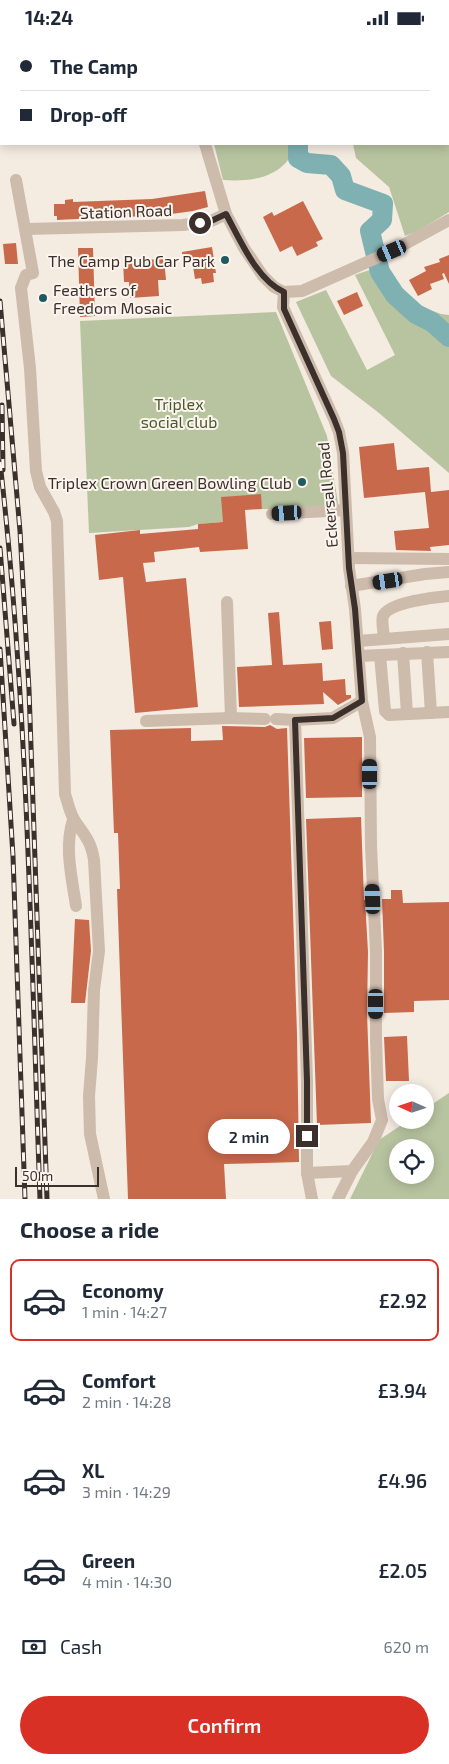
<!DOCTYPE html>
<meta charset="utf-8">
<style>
:root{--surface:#fff;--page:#f6f6f7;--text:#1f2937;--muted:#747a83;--line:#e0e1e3;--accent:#d93025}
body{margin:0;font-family:"Exo 2",sans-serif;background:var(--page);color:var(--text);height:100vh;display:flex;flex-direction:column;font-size:19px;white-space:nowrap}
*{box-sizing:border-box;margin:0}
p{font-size:16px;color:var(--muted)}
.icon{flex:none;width:28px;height:28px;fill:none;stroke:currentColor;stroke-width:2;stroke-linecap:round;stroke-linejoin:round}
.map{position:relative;height:1164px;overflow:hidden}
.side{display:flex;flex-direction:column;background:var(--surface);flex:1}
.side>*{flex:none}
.banner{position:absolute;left:0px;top:0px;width:450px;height:110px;box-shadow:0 2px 12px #0003;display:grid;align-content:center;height:110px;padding:0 20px;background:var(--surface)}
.needle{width:32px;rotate:273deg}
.controls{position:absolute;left:389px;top:1049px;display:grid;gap:10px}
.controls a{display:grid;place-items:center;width:45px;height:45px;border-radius:50%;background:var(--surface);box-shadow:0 2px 12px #0003;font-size:25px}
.scale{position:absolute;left:15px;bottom:12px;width:84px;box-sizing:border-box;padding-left:5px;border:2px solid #3b302b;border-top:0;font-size:14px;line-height:18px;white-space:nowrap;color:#3b302b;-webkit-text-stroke:4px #fbf5ee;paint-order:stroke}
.end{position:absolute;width:22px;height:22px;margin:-11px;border:6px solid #3b302b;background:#fff;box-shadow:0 0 0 2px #fff}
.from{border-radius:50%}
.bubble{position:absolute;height:35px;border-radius:18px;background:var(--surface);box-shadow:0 2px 12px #0003;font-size:16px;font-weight:600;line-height:35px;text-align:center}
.car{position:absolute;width:15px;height:30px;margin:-15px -8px;border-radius:6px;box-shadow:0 0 4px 1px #0007;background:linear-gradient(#222 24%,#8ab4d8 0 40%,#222 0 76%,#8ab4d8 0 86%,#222 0)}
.banner b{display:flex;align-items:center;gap:18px;height:48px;font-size:19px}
.banner b+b{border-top:1px solid var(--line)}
.banner i{width:12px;height:12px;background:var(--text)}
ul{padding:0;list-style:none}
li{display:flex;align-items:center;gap:15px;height:82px;margin:0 10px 8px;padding:0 10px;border:2px solid transparent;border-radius:10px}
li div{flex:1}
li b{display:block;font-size:19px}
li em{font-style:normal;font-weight:600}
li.active{border-color:var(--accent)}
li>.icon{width:45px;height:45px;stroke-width:1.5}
h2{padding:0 20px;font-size:22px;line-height:60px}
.pay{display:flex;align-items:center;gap:12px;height:55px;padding:0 20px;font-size:19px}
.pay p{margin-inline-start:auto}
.cta{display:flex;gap:10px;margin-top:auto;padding:10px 20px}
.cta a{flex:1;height:58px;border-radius:30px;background:var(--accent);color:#fff;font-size:20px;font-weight:600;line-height:58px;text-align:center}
.status{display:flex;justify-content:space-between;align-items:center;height:35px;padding:0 25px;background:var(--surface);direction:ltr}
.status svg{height:14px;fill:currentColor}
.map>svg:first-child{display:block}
.green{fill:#b8c4a0;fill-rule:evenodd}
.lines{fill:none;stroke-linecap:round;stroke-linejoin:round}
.river{stroke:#7fb0b2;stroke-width:20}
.building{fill:#c8694b}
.minor{stroke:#cdbbac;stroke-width:12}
.rail-casing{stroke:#3b302b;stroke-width:5}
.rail{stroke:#fbf5ee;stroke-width:3;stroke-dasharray:9;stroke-linecap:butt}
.route{stroke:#3b302b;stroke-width:6}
.poi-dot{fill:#1f5a5e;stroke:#fbf5ee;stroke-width:2}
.labels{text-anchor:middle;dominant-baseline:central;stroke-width:4;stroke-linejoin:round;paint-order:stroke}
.street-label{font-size:16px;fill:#3b302b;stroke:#fbf5ee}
.poi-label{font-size:16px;fill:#3b302b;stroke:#fbf5ee;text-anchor:end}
.park-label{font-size:16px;fill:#4a5a2e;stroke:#fbf5ee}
</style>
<div class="status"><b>14:24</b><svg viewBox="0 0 49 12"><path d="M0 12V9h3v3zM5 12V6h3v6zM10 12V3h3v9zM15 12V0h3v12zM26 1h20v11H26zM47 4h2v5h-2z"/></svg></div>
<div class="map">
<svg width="449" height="1164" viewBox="0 0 449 1164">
<rect width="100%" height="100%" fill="#f4ebe1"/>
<g class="green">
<polygon points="332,0 449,0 449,177 416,197 405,201 389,152 356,123 353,109 449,109 449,1"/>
<path d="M214 109H296C286 142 254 147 223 145Z"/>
<polygon points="384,230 414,269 441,279 449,280 449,438 379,378 331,341 296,267 326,255 367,335 395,320 355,240"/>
<polygon points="276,277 327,401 339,474 262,474 260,459 223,487 198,489 189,492 89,498 80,286"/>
<path d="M449 1058V1164H350L379 1105 409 1085H425V1074ZM398 1112H425V1140H398Z"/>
</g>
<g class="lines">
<g class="river">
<polyline points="324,0 324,1"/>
<polyline points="298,109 298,123 307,128 331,130 341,141 345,155 383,169 382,185 370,196 380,237 395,260 416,279 432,287 449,302"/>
</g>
</g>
<g class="building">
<polygon points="205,156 208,172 193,176 157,181 118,182 57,185 57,181 54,181 54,169 65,169 65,165 73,164 73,167 152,164"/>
<polygon points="303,166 323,204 316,207 318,211 297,221 292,211 280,217 263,182 272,177 274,181"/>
<polygon points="16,208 18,229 5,229 3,209"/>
<polygon points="212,212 216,238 213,238 214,247 202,249 201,243 195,244 192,225 183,227 182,217"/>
<polygon points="78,213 93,213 95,281 80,282"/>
<polygon points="449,220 449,249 444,238 442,239 444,244 430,249 432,254 418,261 409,245 426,236 424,232 440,227 439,224"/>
<polygon points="139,224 139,225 164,224 166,245 158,245 159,261 130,263 129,247 124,247 123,225"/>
<polygon points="357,257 363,271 344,280 337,266"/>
<polygon points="394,408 397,435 429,432 431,457 449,455 449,510 430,512 431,516 396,515 394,496 429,493 425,457 364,463 359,412"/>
<polygon points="261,459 262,474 245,475 248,514 200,517 199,512 154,517 155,527 143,528 146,547 186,543 198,672 135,678 123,542 99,545 95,500 140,495 140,499 198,494 198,489 223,487 221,462"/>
<polygon points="279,577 283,630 322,628 323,646 345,644 346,660 351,660 351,663 338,670 323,657 324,669 239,672 237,632 272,630 268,578"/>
<polygon points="331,586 333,614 322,615 319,587"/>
<polygon points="270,690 277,694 287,693 297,999 299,1127 224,1129 226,1164 128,1164 117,854 120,854 118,798 114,798 110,695 191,693 191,706 223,705 222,691 265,692"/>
<polygon points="362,702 362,762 306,763 304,703"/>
<polygon points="361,782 364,865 365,865 368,917 367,978 371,1088 317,1090 306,784"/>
<polygon points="391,855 402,855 403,868 449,867 449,965 414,966 414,977 384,978 384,917 382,864 391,864"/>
<polygon points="75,884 89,885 91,916 85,968 71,968"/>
<polygon points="407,1001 409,1046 386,1046 384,1002"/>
</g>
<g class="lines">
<g class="minor">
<polyline points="176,0 177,1"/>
<polyline points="205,109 226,179 244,213 263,241 274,252 284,257 302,256 392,216 449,185"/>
<path d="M16 145 33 238 26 240 21 253 30 333 36 436 40 452 54 477 57 486 65 759C68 768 70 779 75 786 85 801 91 806 94 825L99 916 94 955 92 1023 89 1061 90 1099 104 1164"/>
<polyline points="26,194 183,190 211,186 226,179"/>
<polyline points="284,257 283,272 334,384 339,397 343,418 349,533 355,574 362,666 370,702 371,811 376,917 376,1004 378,1064 382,1085 373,1107 352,1136 307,1138 307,1046 295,685 333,683 362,666"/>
<polyline points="272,479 346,475"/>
<polyline points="349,523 449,524"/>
<polyline points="351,551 425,539 449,537"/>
<polyline points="227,567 231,683 265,684"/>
<path d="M384 604C384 598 381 587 383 581 389 567 436 562 449 561"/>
<polyline points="358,606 449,599"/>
<polyline points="427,617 431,678"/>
<polyline points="403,618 407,679"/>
<polyline points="380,620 385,676 389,680 449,677"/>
<polyline points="359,621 449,617"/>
<polyline points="276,684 295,685"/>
<polyline points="146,686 231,683"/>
<path d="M73 785C64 812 72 843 76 871"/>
<polyline points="307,1138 312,1164"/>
<polyline points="338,1164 352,1136"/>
</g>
<defs>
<g id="rail">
<polyline points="0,266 20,496 29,655 47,1164"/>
<polyline points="2,370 3,435"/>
<path d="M0 427C28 671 31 918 40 1164"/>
<polyline points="0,513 14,689"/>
<polyline points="0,614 13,821 25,1164"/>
</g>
</defs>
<use href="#rail" class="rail-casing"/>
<use href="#rail" class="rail"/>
</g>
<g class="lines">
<path class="route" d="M200 188 211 186 226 179C240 205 257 245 284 257V274L334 384 339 397 343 418 349 533 355 574 362 666 333 683 295 685 307 1046V1101"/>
</g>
<g class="poi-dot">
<circle cx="225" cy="225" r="5"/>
<circle cx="43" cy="263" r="5"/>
<circle cx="302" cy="447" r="5"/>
</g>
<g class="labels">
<g class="street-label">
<text transform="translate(126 176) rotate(-2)">Station Road</text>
<text transform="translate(327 460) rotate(-95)">Eckersall Road</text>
</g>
<g class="poi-label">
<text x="215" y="225">The Camp Pub Car Park</text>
<text x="53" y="254" text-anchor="start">Feathers of<tspan x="53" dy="18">Freedom Mosaic</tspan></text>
<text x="292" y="447">Triplex Crown Green Bowling Club</text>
</g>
<g class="park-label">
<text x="179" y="368">Triplex<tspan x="179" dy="18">social club</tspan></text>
</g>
</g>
</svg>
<div class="controls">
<a><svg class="needle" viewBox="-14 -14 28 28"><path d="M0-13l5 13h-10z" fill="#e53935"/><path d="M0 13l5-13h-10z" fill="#747a83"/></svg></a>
<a><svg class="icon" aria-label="locate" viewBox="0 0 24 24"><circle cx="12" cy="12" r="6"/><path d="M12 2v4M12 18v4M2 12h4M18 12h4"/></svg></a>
</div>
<div class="scale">50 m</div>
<i class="end from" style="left:200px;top:188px"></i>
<i class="end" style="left:307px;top:1101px"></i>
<div class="bubble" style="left:208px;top:1084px;width:82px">2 min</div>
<i class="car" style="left:392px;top:216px;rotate:247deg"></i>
<i class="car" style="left:287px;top:478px;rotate:267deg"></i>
<i class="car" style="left:388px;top:546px;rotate:261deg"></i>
<i class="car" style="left:370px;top:739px;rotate:0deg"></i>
<i class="car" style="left:373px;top:864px;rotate:358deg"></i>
<i class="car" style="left:376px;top:969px;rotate:180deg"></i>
<div class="banner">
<b><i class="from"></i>The Camp</b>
<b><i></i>Drop-off</b>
</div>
</div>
<section class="side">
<h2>Choose a ride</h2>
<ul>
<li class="active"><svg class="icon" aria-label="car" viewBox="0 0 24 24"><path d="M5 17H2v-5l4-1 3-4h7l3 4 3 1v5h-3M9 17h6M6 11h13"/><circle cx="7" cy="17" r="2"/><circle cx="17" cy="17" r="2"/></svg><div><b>Economy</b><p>1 min · 14:27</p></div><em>£2.92</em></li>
<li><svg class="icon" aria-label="car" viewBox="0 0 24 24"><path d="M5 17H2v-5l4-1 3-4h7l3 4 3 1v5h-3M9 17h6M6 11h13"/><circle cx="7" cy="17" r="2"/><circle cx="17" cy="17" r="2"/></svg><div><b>Comfort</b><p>2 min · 14:28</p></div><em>£3.94</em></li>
<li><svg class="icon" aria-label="car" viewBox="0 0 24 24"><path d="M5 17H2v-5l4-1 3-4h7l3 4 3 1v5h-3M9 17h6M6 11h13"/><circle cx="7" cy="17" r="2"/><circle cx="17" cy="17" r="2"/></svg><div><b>XL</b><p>3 min · 14:29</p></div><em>£4.96</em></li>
<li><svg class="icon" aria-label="car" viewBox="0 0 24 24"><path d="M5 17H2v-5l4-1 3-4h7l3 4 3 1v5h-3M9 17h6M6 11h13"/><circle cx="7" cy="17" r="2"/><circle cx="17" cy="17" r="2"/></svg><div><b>Green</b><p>4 min · 14:30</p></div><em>£2.05</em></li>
</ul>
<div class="pay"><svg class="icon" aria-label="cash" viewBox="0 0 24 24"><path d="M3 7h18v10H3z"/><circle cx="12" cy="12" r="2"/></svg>Cash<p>620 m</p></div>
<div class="cta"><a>Confirm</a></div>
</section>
